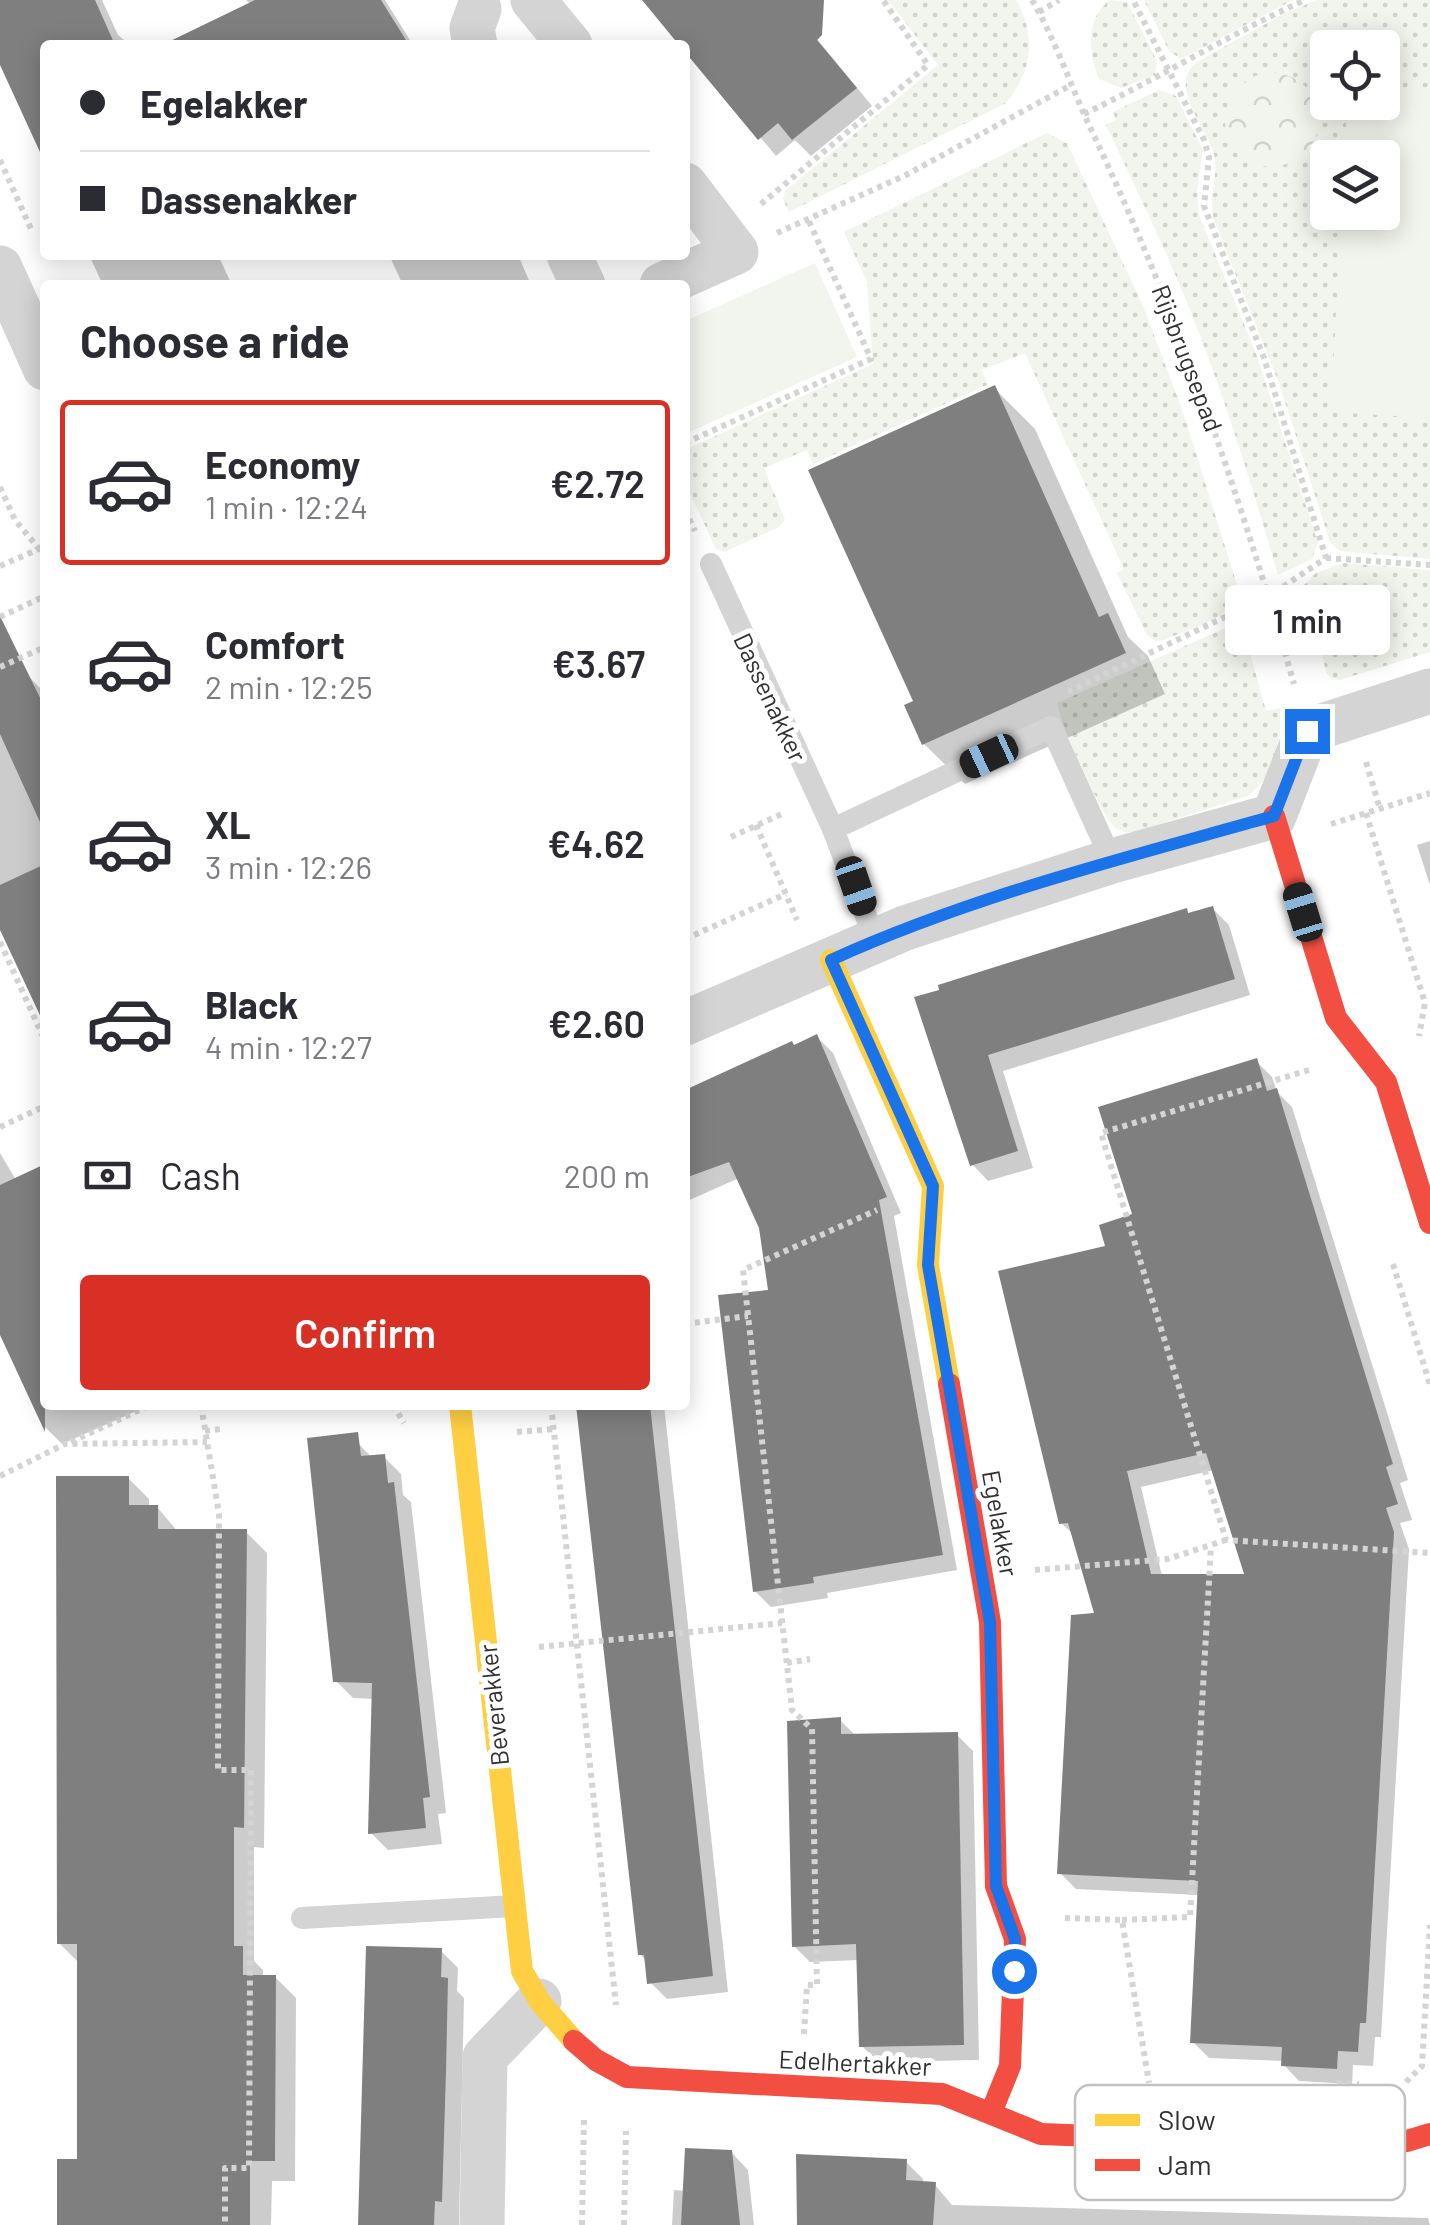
<!DOCTYPE html>
<meta charset="utf-8">
<style>
:root{--surface:#fff;--page:#f7f7f7;--text:#2b2b33;--muted:#7c7c81;--line:#e1e1e2;--accent:#d93025}
body{margin:0;font-family:Barlow,sans-serif;background:var(--page);color:var(--text);height:100vh;display:flex;flex-direction:column;font-size:38px;white-space:nowrap}
*{box-sizing:border-box;margin:0}
p{font-size:32px;color:var(--muted)}
.icon{flex:none;width:55px;height:55px;fill:none;stroke:currentColor;stroke-width:2;stroke-linecap:round;stroke-linejoin:round}
.map{position:relative;flex:1;overflow:hidden}
.side{position:absolute;left:40px;top:280px;width:650px;height:1130px;display:flex;flex-direction:column;background:var(--surface);border-radius:10px;box-shadow:0 5px 25px #0003}
.side>*{flex:none}
.banner{position:absolute;left:40px;top:40px;width:650px;height:220px;border-radius:10px;box-shadow:0 5px 25px #0003;display:grid;align-content:center;height:220px;padding:0 40px;background:var(--surface)}
.buttons{position:absolute;left:1310px;top:30px;display:grid;gap:20px}
.buttons a{display:grid;place-items:center;width:90px;height:90px;border-radius:10px;background:var(--surface);box-shadow:0 5px 25px #0003;font-size:50px}
.end{position:absolute;width:45px;height:45px;margin:-22px;border:12px solid #1a73e8;background:#fff;box-shadow:0 0 0 5px #fff}
.from{border-radius:50%}
.bubble{position:absolute;height:70px;border-radius:10px;background:var(--surface);box-shadow:0 5px 25px #0003;font-size:32px;font-weight:600;line-height:70px;text-align:center}
.car{position:absolute;width:30px;height:60px;margin:-30px -15px;border-radius:12px;box-shadow:0 0 8px 2px #0007;background:linear-gradient(#222 24%,#8ab4d8 0 40%,#222 0 76%,#8ab4d8 0 86%,#222 0)}
.banner b{display:flex;align-items:center;gap:35px;height:95px;font-size:38px}
.banner b+b{border-top:2px solid var(--line)}
.banner i{width:25px;height:25px;background:var(--text)}
ul{padding:0;list-style:none}
li{display:flex;align-items:center;gap:30px;height:165px;margin:0 20px 15px;padding:0 20px;border:5px solid transparent;border-radius:10px}
li div{flex:1}
li b{display:block;font-size:38px}
li em{font-style:normal;font-weight:600}
li.selected{border-color:var(--accent)}
li>.icon{width:90px;height:90px;stroke-width:1.5}
h2{padding:0 40px;font-size:45px;line-height:120px}
.pay{display:flex;align-items:center;gap:25px;height:110px;padding:0 40px;font-size:38px}
.pay p{margin-inline-start:auto}
.cta{display:flex;gap:20px;margin-top:auto;padding:20px 40px}
.cta a{flex:1;height:115px;border-radius:10px;background:var(--accent);color:#fff;font-size:40px;font-weight:600;line-height:115px;text-align:center}
.map>svg:first-child{display:block}
.grass{fill:url(#grass-dots);fill-rule:evenodd}
.park{fill:url(#park-crowns)}
.pitch{fill:#f2f5ed}
.shadow{fill:#0003;fill-rule:evenodd}
.building{fill:#7f7f7f;fill-rule:evenodd}
.lines{fill:none;stroke-linecap:round;stroke-linejoin:round}
.path{stroke:#d4d4d4;stroke-width:6;stroke-dasharray:5 5;stroke-linecap:butt}
.lane{stroke:#d4d4d4;stroke-width:22}
.street{stroke:#d4d4d4;stroke-width:45}
.slow{stroke:#ffcf43;stroke-width:22}
.jam{stroke:#f24e42;stroke-width:22}
.route{stroke:#1a73e8;stroke-width:12}
.labels{text-anchor:middle;dominant-baseline:central;stroke-width:10;stroke-linejoin:round;paint-order:stroke}
.street-label{font-size:25px;fill:#303030;stroke:#fff}
.key{fill:#fff;stroke:#c1c1c1;stroke-width:2.5}
.key-label{font-size:28px;fill:#303030}
</style>
<div class="map">
<svg width="1430" height="2225" viewBox="0 0 1430 2225">
<defs>
<pattern id="grass-dots" width="8" height="8" patternUnits="userSpaceOnUse" patternTransform="scale(2.5)"><rect width="8" height="8" fill="#f2f5ed"/><path d="M2 2h.1M6 6h.1" fill="none" stroke="#d0d2cc" stroke-width="1.8" stroke-linecap="round"/></pattern>
<pattern id="park-crowns" width="20" height="18" patternUnits="userSpaceOnUse" patternTransform="scale(2.5)"><rect width="20" height="18" fill="#f2f5ed"/><path d="M2 6a3 3 0 1 1 6 0M12 15a3 3 0 1 1 6 0" fill="none" stroke="#d0d2cc"/></pattern>
</defs>
<rect width="100%" height="100%" fill="#fff"/>
<g class="grass">
<path d="M888 0H1016C1037 36 1032 72 1006 103L789 212 783 199 785 191 938 65Z"/>
<path d="M1110 0 1127 2 1157 61 1155 75 1121 88 1099 79C1088 53 1085 18 1110 0Z"/>
<polygon points="1144,0 1293,0 1181,59 1169,51"/>
<path d="M1317 0H1430V559L1340 551 1330 542 1279 383 1213 218C1209 196 1219 173 1214 155 1208 129 1166 85 1197 62L1285 13ZM1328 48H1382V102H1328ZM1328 158H1382V212H1328Z"/>
<path d="M1159 90 1176 96 1203 150 1197 190 1199 215 1257 356 1318 543 1312 559 1278 575C1256 499 1233 423 1205 349 1177 272 1141 199 1106 125L1116 120 1113 112Z"/>
<path d="M1047 133 1067 143 1143 306 1183 412 1238 588C1241 616 1186 630 1164 640L1155 641 1147 635 1117 573 1124 569 1025 353 982 370 987 385 813 464 807 450 764 468 785 520 779 527 724 552 716 549 685 483V450L873 364 867 282 844 232Z"/>
<polygon points="1343,563 1430,570 1430,652 1340,680 1332,679 1327,674 1303,586 1316,573"/>
<path d="M1230 626 1242 630 1245 635 1266 711 1285 707 1286 714 1268 775 1250 795 1139 831C1131 833 1123 833 1116 828 1103 820 1059 720 1057 703Z"/>
</g>
<circle class="park" cx="1272" cy="120" r="47"/>
<g class="pitch">
<polygon points="1383,86 1430,88 1430,418 1331,412 1341,213 1382,212 1382,158 1344,157 1347,103 1382,102"/>
<polygon points="815,263 857,357 685,434 685,321"/>
</g>
<g class="shadow">
<polygon points="0,0 102,0 118,35 130,45 45,45 45,157 0,58"/>
<polygon points="246,0 385,0 413,45 280,45 260,13"/>
<polygon points="645,0 785,0 872,106 811,156 795,140 776,156"/>
<polygon points="89,255 218,255 232,285 103,285"/>
<polygon points="389,255 518,255 531,285 403,285"/>
<polygon points="994,388 1035,429 1128,637 1148,656 1165,694 965,784 924,744 917,702"/>
<polygon points="27,675 45,693 45,1012 0,923 0,687"/>
<polygon points="1430,841 1430,885 1417,845"/>
<polygon points="1212,908 1229,925 1250,995 1003,1071 1033,1168 988,1181 972,1164 942,992 1186,911 1190,915"/>
<polygon points="817,1037 833,1053 901,1213 894,1216 957,1570 827,1593 828,1598 771,1607 755,1591 771,1292 762,1227 739,1178 685,1202 685,1091"/>
<path d="M1256 1061 1272 1077 1277 1092 1292 1107 1408 1480 1400 1483 1412 1520 1400 1523 1409 1549 1381 2037H1375L1373 2066 1353 2065 1352 2084 1299 2081 1284 2065V2061L1209 2058 1193 2042 1199 1895 1076 1889 1060 1873 1097 1615 1075 1536 1061 1523 1108 1248ZM1214 1470 1247 1576H1162L1141 1487Z"/>
<polygon points="0,1153 16,1180 45,1167 45,1405 150,1405 62,1444 45,1427 0,1328"/>
<polygon points="579,1405 664,1405 728,1992 667,1999 650,1982 647,1962 640,1954"/>
<polygon points="358,1443 372,1458 384,1457 401,1474 403,1495 411,1502 446,1813 438,1814 442,1844 388,1850 371,1833 374,1699 353,1698 336,1681"/>
<polygon points="128,1478 149,1499 149,1507 157,1507 178,1532 246,1532 267,1553 264,1848 254,1847 254,1961 263,1970 263,1977 275,1977 296,1998 295,2181 272,2181 271,2225 59,2225 79,2162 79,1963 59,1943"/>
<polygon points="840,1720 857,1737 957,1735 973,1751 979,2060 878,2062 862,2046 859,1960 810,1962 794,1946"/>
<polygon points="441,1951 458,1968 457,1991 464,1998 459,2225 361,2225"/>
<polygon points="731,2152 748,2170 754,2225 672,2225 674,2190 686,2191"/>
<polygon points="906,2162 923,2179 923,2184 935,2185 952,2205 1428,2218 1430,2225 800,2225"/>
</g>
<g class="building">
<polygon points="0,0 95,0 115,45 45,45 45,163 0,65"/>
<polygon points="255,0 381,0 409,45 162,45"/>
<polygon points="642,0 824,0 822,35 817,40 857,88 792,140 778,123 758,140 685,52 685,45 679,45"/>
<polygon points="995,385 1099,617 1108,613 1126,653 922,745 904,705 913,701 808,470"/>
<polygon points="0,616 45,708 45,833 0,734"/>
<polygon points="45,864 45,1026 0,930 0,885"/>
<polygon points="1213,906 1235,979 988,1055 1018,1151 970,1166 914,997 939,990 938,985 1062,946 1187,908 1188,913"/>
<polygon points="817,1034 887,1197 879,1200 943,1555 813,1577 814,1583 753,1592 718,1295 768,1290 759,1228 729,1162 685,1178 685,1090 792,1041 794,1045"/>
<path d="M1257 1058 1267 1091 1277 1088 1283 1108 1393 1464 1386 1467 1398 1504 1386 1508 1394 1532 1366 2023H1360L1358 2052 1338 2051 1337 2069 1281 2066 1282 2047 1190 2043 1198 1881 1057 1874 1071 1615 1094 1613 1068 1523 1059 1524 998 1271 1105 1246 1099 1225 1132 1214 1098 1107ZM1206 1453 1244 1574H1151L1127 1471Z"/>
<polygon points="45,1164 45,1432 0,1335 0,1185"/>
<polygon points="576,1405 650,1405 713,1976 647,1984 644,1955 638,1955"/>
<polygon points="358,1432 361,1456 385,1454 388,1483 394,1482 430,1797 423,1798 426,1828 368,1834 372,1683 333,1682 307,1438"/>
<polygon points="56,1476 129,1476 129,1505 158,1505 158,1529 247,1529 244,1828 234,1827 234,1946 243,1946 243,1975 276,1975 275,2161 250,2161 250,2225 57,2225 57,2159 77,2159 77,1944 57,1944"/>
<polygon points="841,1717 841,1734 958,1732 964,2045 859,2047 856,1944 792,1947 787,1721"/>
<polygon points="366,1946 442,1948 441,1977 448,1978 446,2071 442,2202 435,2201 434,2225 358,2225"/>
<polygon points="685,2148 732,2150 740,2225 681,2225"/>
<polygon points="796,2154 907,2159 906,2180 936,2182 933,2225 797,2225"/>
</g>
<g class="lines">
<g class="path">
<path d="M1032 0C1055 39 1070 84 1089 125 1175 306 1239 492 1294 684"/>
<polyline points="1039,12 1059,0"/>
<path d="M1084 114C1159 78 1230 34 1305 0"/>
<polyline points="0,160 31,229"/>
<polyline points="761,204 928,65 883,0"/>
<polyline points="777,233 906,175 1071,85"/>
<polyline points="685,443 871,359 808,219"/>
<polyline points="0,487 15,520 45,556"/>
<polyline points="685,510 695,531"/>
<polyline points="1326,558 1430,565"/>
<polyline points="0,566 41,548"/>
<polyline points="0,617 45,596"/>
<polyline points="0,667 45,647"/>
<polyline points="1068,692 1269,596 1326,558 1264,358 1204,206 1209,157 1204,140 1133,0"/>
<polyline points="1366,762 1380,809"/>
<polyline points="1366,813 1425,1003 1419,1036"/>
<polyline points="1331,824 1430,793"/>
<polyline points="756,825 797,920"/>
<polyline points="731,837 784,813"/>
<polyline points="685,939 786,894"/>
<polyline points="0,942 45,1041"/>
<polyline points="1309,1070 1101,1133 1226,1540 1430,1553"/>
<polyline points="0,1127 45,1106"/>
<polyline points="1393,1264 1430,1385"/>
<polyline points="685,1324 748,1316"/>
<polyline points="201,1405 219,1514 218,1770 251,1770 249,2168 225,2168 225,2225"/>
<polyline points="393,1405 404,1423"/>
<polyline points="551,1405 616,2005"/>
<polyline points="205,1431 221,1429"/>
<polyline points="517,1432 554,1429"/>
<polyline points="71,1442 150,1405"/>
<polyline points="0,1476 65,1444 207,1442"/>
<polyline points="1035,1570 1168,1559 1226,1540"/>
<polyline points="539,1647 782,1623"/>
<polyline points="787,1663 810,1659"/>
<polyline points="1065,1918 1122,1920 1149,2083"/>
<polyline points="1122,1920 1190,1917 1211,1546"/>
<polyline points="804,2034 807,1985 817,1985 812,1729 792,1710 743,1270 877,1210"/>
<polyline points="1406,2082 1422,2066 1430,1925"/>
<polyline points="1334,2091 1335,2083 1359,2084"/>
<polyline points="582,2225 584,2117"/>
<polyline points="624,2225 626,2131"/>
</g>
<g class="lane">
<polyline points="711,564 833,829 875,940"/>
<polyline points="833,829 1051,727 1112,861"/>
<polyline points="302,1918 514,1906"/>
</g>
<g class="street">
<polyline points="533,0 570,45"/>
<polyline points="475,45 472,28 479,9"/>
<polyline points="569,255 583,285"/>
<polyline points="0,268 45,368"/>
<polyline points="662,285 736,252 685,185"/>
<polyline points="685,1023 905,928 1112,861 1274,816 1307,731 1430,691"/>
<polyline points="482,2225 485,2057 539,2001"/>
</g>
<g class="slow">
<polyline points="831,960 933,1186 928,1265 949,1384"/>
<polyline points="460,1405 522,1971 540,2002 574,2041"/>
</g>
<g class="jam">
<polyline points="1274,816 1336,1018 1386,1082 1430,1223"/>
<polyline points="949,1384 990,1622 996,1886 1015,1939 1010,2066 991,2113"/>
<polyline points="574,2041 596,2060 627,2077 942,2094 1041,2134 1332,2145 1407,2141 1430,2134"/>
</g>
</g>
<g class="lines">
<path class="route" d="M1014 1971 1015 1939 996 1886 990 1622 928 1265 933 1186 831 960C972 896 1125 858 1274 816L1307 731"/>
</g>
<g class="labels">
<g class="street-label">
<text transform="translate(1188 358) rotate(69)">Rijsbrugsepad</text>
<text transform="translate(771 697) rotate(65)">Dassenakker</text>
<text transform="translate(1001 1523) rotate(80)">Egelakker</text>
<text transform="translate(493 1705) rotate(-96)">Beverakker</text>
<text transform="translate(855 2062) rotate(3)">Edelhertakker</text>
</g>
</g>
<rect x="1075" y="2085" width="330" height="115" rx="15" class="key"/>
<rect x="1095" y="2114" width="45" height="12" fill="#ffcf43"/>
<rect x="1095" y="2159" width="45" height="12" fill="#f24e42"/>
<g class="key-label">
<text x="1158" y="2130">Slow</text>
<text x="1158" y="2175">Jam</text>
</g>
</svg>
<div class="buttons">
<a><svg class="icon" aria-label="locate" viewBox="0 0 24 24"><circle cx="12" cy="12" r="6"/><path d="M12 2v4M12 18v4M2 12h4M18 12h4"/></svg></a>
<a><svg class="icon" aria-label="layers" viewBox="0 0 24 24"><path d="M12 4l9 5-9 5-9-5zM3 14l9 5 9-5"/></svg></a>
</div>
<i class="end from" style="left:1014px;top:1971px"></i>
<i class="end" style="left:1307px;top:731px"></i>
<div class="bubble" style="left:1225px;top:585px;width:165px">1 min</div>
<i class="car" style="left:989px;top:756px;rotate:245deg"></i>
<i class="car" style="left:856px;top:886px;rotate:161deg"></i>
<i class="car" style="left:1303px;top:912px;rotate:343deg"></i>
<div class="banner">
<b><i class="from"></i>Egelakker</b>
<b><i></i>Dassenakker</b>
</div>
<section class="side">
<h2>Choose a ride</h2>
<ul>
<li class="selected"><svg class="icon" aria-label="car" viewBox="0 0 24 24"><path d="M5 17H2v-5l4-1 3-4h7l3 4 3 1v5h-3M9 17h6M6 11h13"/><circle cx="7" cy="17" r="2"/><circle cx="17" cy="17" r="2"/></svg><div><b>Economy</b><p>1 min · 12:24</p></div><em>€2.72</em></li>
<li><svg class="icon" aria-label="car" viewBox="0 0 24 24"><path d="M5 17H2v-5l4-1 3-4h7l3 4 3 1v5h-3M9 17h6M6 11h13"/><circle cx="7" cy="17" r="2"/><circle cx="17" cy="17" r="2"/></svg><div><b>Comfort</b><p>2 min · 12:25</p></div><em>€3.67</em></li>
<li><svg class="icon" aria-label="car" viewBox="0 0 24 24"><path d="M5 17H2v-5l4-1 3-4h7l3 4 3 1v5h-3M9 17h6M6 11h13"/><circle cx="7" cy="17" r="2"/><circle cx="17" cy="17" r="2"/></svg><div><b>XL</b><p>3 min · 12:26</p></div><em>€4.62</em></li>
<li><svg class="icon" aria-label="car" viewBox="0 0 24 24"><path d="M5 17H2v-5l4-1 3-4h7l3 4 3 1v5h-3M9 17h6M6 11h13"/><circle cx="7" cy="17" r="2"/><circle cx="17" cy="17" r="2"/></svg><div><b>Black</b><p>4 min · 12:27</p></div><em>€2.60</em></li>
</ul>
<div class="pay"><svg class="icon" aria-label="cash" viewBox="0 0 24 24"><path d="M3 7h18v10H3z"/><circle cx="12" cy="12" r="2"/></svg>Cash<p>200 m</p></div>
<div class="cta"><a>Confirm</a></div>
</section>
</div>
